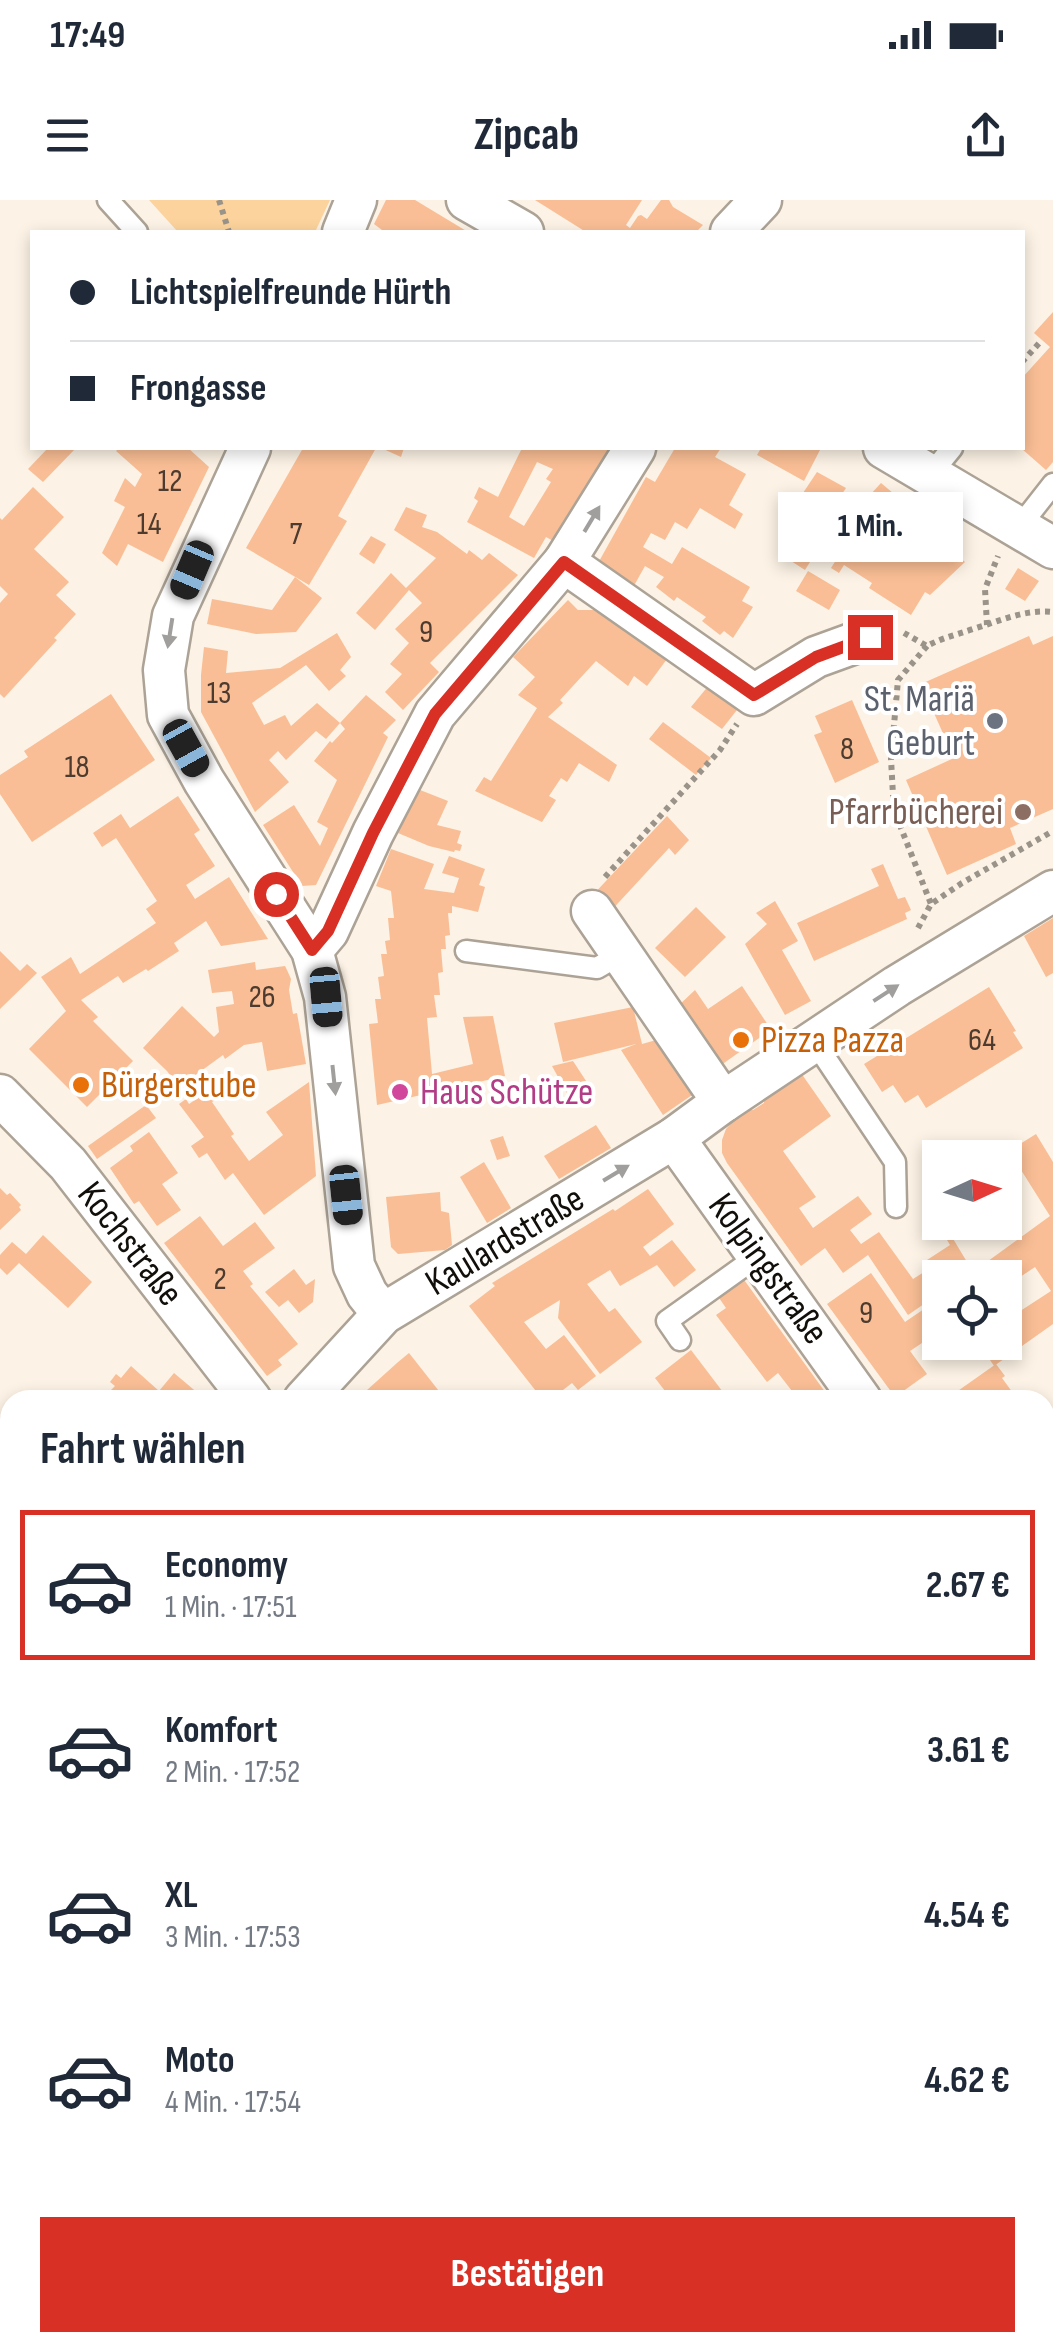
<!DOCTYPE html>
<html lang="de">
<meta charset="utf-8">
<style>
:root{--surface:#fff;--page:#f6f6f7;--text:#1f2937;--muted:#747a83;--line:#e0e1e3;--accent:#d93025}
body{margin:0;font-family:"Sofia Sans Condensed",sans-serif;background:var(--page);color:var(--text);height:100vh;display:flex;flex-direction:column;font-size:38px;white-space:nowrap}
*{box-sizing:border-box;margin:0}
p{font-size:32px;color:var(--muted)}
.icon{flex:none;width:55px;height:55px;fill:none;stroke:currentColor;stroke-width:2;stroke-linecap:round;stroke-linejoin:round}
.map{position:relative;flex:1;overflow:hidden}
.panel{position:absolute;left:0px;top:1190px;width:1055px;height:962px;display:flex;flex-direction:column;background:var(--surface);border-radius:30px 30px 0 0;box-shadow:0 5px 15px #0003}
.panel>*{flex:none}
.banner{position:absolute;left:30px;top:30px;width:995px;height:220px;border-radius:0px;box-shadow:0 5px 15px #0003;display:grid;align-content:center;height:220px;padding:0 40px;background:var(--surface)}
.needle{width:65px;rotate:86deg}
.controls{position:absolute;left:922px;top:940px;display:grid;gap:20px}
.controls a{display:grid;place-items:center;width:100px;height:100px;border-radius:0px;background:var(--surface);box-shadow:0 5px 15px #0003;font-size:50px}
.end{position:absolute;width:45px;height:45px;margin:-22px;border:12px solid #d93025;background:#fff;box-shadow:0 0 0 5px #fff}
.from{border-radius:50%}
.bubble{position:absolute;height:70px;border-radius:0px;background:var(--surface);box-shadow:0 5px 15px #0003;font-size:32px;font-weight:700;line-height:70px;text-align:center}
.car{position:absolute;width:30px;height:60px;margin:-30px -15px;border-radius:12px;box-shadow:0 0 8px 2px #0007;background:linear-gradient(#222 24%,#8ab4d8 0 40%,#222 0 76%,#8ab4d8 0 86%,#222 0)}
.banner b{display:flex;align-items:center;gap:35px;height:95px;font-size:38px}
.banner b+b{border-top:2px solid var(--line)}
.banner i{width:25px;height:25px;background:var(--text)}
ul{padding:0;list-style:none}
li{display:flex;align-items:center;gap:30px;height:150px;margin:0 20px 15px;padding:0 20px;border:5px solid transparent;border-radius:0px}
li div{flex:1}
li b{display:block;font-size:38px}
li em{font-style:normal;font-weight:700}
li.on{border-color:var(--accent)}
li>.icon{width:90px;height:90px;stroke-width:1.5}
h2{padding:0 40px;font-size:45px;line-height:120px}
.button{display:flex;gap:20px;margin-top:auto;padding:20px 40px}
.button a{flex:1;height:115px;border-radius:0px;background:var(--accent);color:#fff;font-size:40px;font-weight:700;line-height:115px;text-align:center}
.status{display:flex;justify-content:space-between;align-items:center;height:70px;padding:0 50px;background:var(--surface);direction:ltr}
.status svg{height:28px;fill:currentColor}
header{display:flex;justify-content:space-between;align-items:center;height:130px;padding:0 40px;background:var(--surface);font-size:45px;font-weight:700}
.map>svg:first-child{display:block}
.education{fill:#fee3e0}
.green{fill:#fcd39c}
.building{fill:#f9be95;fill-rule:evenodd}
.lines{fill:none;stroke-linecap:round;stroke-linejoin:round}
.lane-casing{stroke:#aca396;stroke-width:25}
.street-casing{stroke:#aca396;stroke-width:45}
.path{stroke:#9a938a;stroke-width:6;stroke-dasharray:5 5;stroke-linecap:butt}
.lane{stroke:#fff;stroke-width:20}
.street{stroke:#fff;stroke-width:40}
.oneway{fill:#a09f9d}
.route{stroke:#d93025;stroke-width:12}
.worship-dot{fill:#6b7280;stroke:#fff;stroke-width:4}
.education-dot{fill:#8d6e63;stroke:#fff;stroke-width:4}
.food-dot{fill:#e8710a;stroke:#fff;stroke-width:4}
.hotel-dot{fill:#d1479c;stroke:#fff;stroke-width:4}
.labels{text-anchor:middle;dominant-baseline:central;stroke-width:8;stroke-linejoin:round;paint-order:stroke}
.number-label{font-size:32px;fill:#4c3b2e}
.worship-label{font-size:38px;fill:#5b616d;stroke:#fff;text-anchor:end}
.education-label{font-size:38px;fill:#785e54;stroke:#fff;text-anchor:end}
.food-label{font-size:38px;fill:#c56008;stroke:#fff;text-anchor:start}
.hotel-label{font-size:38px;fill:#b23c85;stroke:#fff;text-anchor:start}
.street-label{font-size:38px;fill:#120f0b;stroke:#fff}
</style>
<div class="status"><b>17:49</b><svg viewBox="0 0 49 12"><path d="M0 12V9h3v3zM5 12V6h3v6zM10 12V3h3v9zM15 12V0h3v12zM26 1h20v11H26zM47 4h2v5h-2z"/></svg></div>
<header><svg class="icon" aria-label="menu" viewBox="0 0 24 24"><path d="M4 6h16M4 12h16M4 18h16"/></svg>Zipcab<svg class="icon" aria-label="share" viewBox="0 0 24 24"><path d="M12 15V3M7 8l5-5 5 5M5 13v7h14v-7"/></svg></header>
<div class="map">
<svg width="1053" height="2151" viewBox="0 0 1053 2151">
<rect width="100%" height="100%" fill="#fcf2e5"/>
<polygon class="education" points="1045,1397 1053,1403 1053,1600 1045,1611"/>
<polygon class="green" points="149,0 330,0 315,32 178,32"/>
<g class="building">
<polygon points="386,0 415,0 468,32 381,32 382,30 374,24"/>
<polygon points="535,0 642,0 626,25 630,28 638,16 641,15 647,19 661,0 669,0 673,7 703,25 696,32 586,32"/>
<polygon points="1053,112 1053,262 1046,270 1022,249 1022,178 1050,147 1034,133"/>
<polygon points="48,248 76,248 43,282 28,269"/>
<polygon points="119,248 188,248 209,267 163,362 128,344 117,366 102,353 125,307 114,301 125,278 135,287 142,274 116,251"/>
<polygon points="303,248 376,248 338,316 347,321 309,385 246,348"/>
<polygon points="381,248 404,248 401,257"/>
<path d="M522 248H615L557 343 546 337 534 358 467 322 478 301 474 298 479 287 498 297ZM537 262 553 269 546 279 551 282 524 326 509 317Z"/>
<polygon points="675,248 721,248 715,257 746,274 729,305 743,314 735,329 700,308 687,329 675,322 665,340 651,333 643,347 672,364 682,347 750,387 742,401 753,407 733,438 724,431 720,435 702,421 706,417 677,397 674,401 656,387 664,377 645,366 631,391 597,365 646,277 655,282"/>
<polygon points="761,248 821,248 804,281 757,255"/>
<polygon points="817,272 846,288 822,324 795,305"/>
<polygon points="881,283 906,304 865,347 840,328"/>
<polygon points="33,287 64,317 34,349 69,382 56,395 76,414 54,438 57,440 4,498 0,494 0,403 8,394 0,386 0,318 2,320"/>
<polygon points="406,307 427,315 422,327 437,332 467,354 469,350 482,360 489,353 518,375 430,463 439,472 403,510 385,492 402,474 390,464 409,443 395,429 422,403 409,390 375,430 356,413 391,373 406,388 436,358 394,330"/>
<polygon points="910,307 953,347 950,349 965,362 930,395 925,392 911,415 869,388 872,383 844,365 839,373 831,368 848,341 866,353 874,344 895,358 911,342 906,337 901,341 888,330"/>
<polygon points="371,336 386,344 374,364 359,354"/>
<polygon points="795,354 810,362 805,370 791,361"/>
<polygon points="1018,368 1039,381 1025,401 1005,389"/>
<polygon points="808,371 840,390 829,410 796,391"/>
<polygon points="295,377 322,398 296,432 256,434 207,424 212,399 272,410"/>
<polygon points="568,400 578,410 602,410 667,459 647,486 634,476 628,486 596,461 560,500 563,503 548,517 617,565 609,582 579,563 567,582 561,578 549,596 556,600 542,622 475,591 484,577 491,581 537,508 518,495 535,477 513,457"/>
<polygon points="337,433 351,457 340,470 346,476 329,491 306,465 252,503 264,525 285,515 291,526 317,503 340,523 366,495 396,520 383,533 388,537 316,685 302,686 263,625 294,605 320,646 328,628 317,622 337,580 314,561 330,541 332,543 345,529 340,523 326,539 316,531 286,560 278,551 269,560 289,582 255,612 201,512 201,475 204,447 228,451 226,473 280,468"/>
<polygon points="1029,436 1033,445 1053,436 1053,609 1010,628 1016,644 947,675 906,580 954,558 921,484"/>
<polygon points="714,479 744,501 722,529 691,507"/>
<polygon points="111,494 155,560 32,642 0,594 0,575 28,557 24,551"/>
<polygon points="852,500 879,562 835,583 814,535 822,532 815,516"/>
<polygon points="663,522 711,558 696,575 649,539"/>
<polygon points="415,588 448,601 437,625 461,631 457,643 462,645 460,651 455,650 454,652 429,646 398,633"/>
<polygon points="178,596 200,630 194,634 215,666 186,685 195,699 229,677 268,739 221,746 206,721 174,743 179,751 148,771 146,769 123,783 118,776 81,800 98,817 93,821 133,861 87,907 29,849 66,811 41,777 71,757 80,774 156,723 146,709 157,701 116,638 102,647 93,633 121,614 130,628"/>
<polygon points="667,616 689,640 675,655 669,648 608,714 590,698"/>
<polygon points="391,649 434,664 424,689 454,693 459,678 442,673 449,656 485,669 479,685 485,687 478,712 452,706 452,713 448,713 450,735 445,736 446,749 441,749 443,772 438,773 440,795 434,795 437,817 427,818 432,874 473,864 463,817 493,816 505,876 377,905 369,824 378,823 375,799 381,799 378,777 384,776 381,754 387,754 385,741 390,740 388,718 394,718 391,691 376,686"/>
<polygon points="883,664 898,699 905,697 911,710 905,713 907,719 814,761 797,723 879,686 871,669"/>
<polygon points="775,701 798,741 782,750 811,801 785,815 745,744 767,724 756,713"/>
<polygon points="696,707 726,737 685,777 655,748"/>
<polygon points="1053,718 1053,773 1046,777 1024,736"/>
<polygon points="0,751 20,771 27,764 37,773 0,809"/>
<polygon points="255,762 256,770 285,766 287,770 291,779 289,790 293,814 297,813 306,864 267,871 262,842 244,845 225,859 223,855 179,887 167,871 143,848 182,806 214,837 219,832 216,807 234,804 232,791 212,793 208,770"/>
<polygon points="742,786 770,828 761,834 762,836 717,868 677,807 695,790 708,809"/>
<polygon points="989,787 1016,831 1013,832 1023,848 926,908 918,895 905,903 893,885 882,892 864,864"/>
<polygon points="633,807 642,844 660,839 695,893 663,915 621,850 636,844 563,862 554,823"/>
<polygon points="573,861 588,884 568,895 552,866"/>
<polygon points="801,873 831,916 783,951 816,997 799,1008 813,1028 858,996 872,1014 850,1030 861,1044 879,1032 913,1079 932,1067 940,1079 940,1093 908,1115 868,1055 843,1073 825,1048 801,1066 727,963 722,953 722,940 726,929 734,920 750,909 753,910 764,903 764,899"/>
<polygon points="309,882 316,976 264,1015 233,973 225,980 207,953 199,958 191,946 204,937 179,904 186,899 189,904 205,893 209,897 215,892 219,898 212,902 234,934 231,936 249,961 283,935 266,912"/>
<polygon points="146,905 156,918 97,959 88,946"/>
<polygon points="596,925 611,948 559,979 544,956"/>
<polygon points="149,932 178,973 162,984 181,1010 157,1026 139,1001 134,1004 110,968 133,951 130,946"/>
<polygon points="1036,934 1053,962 1053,1124 994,1166 978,1142 1005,1142 1005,1121 1051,1091 1035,1067 1005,1087 1005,1078 941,1078 927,1060 950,1045 947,1040 952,1037 973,1072 1050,1016 1009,951"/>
<polygon points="503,936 510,956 497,960 490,940"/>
<polygon points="484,962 511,1008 487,1023 460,977"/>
<polygon points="0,988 7,995 10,993 21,1005 19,1007 21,1010 0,1030"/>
<polygon points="648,989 674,1024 643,1047 650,1056 672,1040 696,1070 674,1087 657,1065 620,1086 610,1070 587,1084 609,1112 615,1108 642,1142 600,1174 558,1118 560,1100 524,1122 546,1149 564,1135 596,1176 578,1190 572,1183 550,1200 543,1200 469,1106 495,1086 492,1083 613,1009 615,1011"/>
<polygon points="440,992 441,1011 449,1013 452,1045 445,1050 398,1054 391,1047 386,997"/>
<polygon points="200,1016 223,1046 255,1022 275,1048 243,1071 253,1084 250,1086 298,1144 278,1160 282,1165 267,1176 164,1043"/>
<polygon points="43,1035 92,1082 68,1108 19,1063 7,1075 0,1068 0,1055 12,1042 26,1054"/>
<polygon points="294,1069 306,1085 315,1079 313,1102 299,1113 288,1100 279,1107 265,1092"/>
<polygon points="871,1073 905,1122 924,1109 940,1131 910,1151 927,1174 895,1197 827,1104"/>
<polygon points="742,1077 828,1196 822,1200 799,1200 778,1173 767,1182 716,1115 726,1108 717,1095"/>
<polygon points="691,1150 729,1200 672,1200 655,1178"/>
<polygon points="409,1153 446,1200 356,1200 397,1163"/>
<polygon points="996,1164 1005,1176 1002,1178 1018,1200 945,1200"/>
<polygon points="131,1166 159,1191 174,1173 206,1200 145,1200 140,1195 136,1200 118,1200 109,1192 115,1186 110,1182 116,1174 121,1178"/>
<polygon points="1045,1231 1053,1242 1053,1324 1045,1317"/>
<polygon points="0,1273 10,1282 10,1336 0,1328"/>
<polygon points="1045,1401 1053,1407 1053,1549 1045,1560"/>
<polygon points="0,1402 8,1409 10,1406 10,1507 0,1519"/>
<polygon points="10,1639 10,1701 0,1714 0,1652"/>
<polygon points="1045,1712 1053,1718 1053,1730 1049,1735 1053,1738 1053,1756 1045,1766"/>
<polygon points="1045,1878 1053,1885 1053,1948 1045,1942"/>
<polygon points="0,1925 10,1932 10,1983 0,1975"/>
<polygon points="1045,2128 1053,2134 1053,2151 994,2151 1001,2142 1045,2142"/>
<polygon points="107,2142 125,2142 136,2151 101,2151"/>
<polygon points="197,2142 288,2142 300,2151 208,2151"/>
<polygon points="463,2142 489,2142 482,2151 474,2151"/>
<polygon points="521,2142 548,2142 560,2151 514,2151"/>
<polygon points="736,2142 803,2142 797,2151 746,2151"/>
<polygon points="827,2142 864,2142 875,2151 820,2151"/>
</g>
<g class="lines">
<defs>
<g id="lane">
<polyline points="108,0 137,32"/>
<polyline points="930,275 952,248"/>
<polyline points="1020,326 1053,284"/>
<polyline points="466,751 597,768 621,754"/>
<polyline points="814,841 895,962 896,1007"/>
<polyline points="680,1140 667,1121 758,1056"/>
</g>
<g id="street">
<polyline points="467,0 523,32"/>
<polyline points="343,32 356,0"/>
<polyline points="731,32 761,0"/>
<polyline points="250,248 173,416 164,470 168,515 204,581 312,750 325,797 354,1066 367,1094 383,1114"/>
<polyline points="884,248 1053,348"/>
<polyline points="564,362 754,495 816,457 871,437"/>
<polyline points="592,711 723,902"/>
<polyline points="312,750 328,731 373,633 435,514 564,362 635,248"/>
<polyline points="0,895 68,964 251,1200"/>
<polyline points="674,938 861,1200"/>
<polyline points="304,1200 383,1114 674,938 723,902 897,786 1053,691"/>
<polyline points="1045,1372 1053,1378"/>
<polyline points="0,1581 10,1568"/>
<polyline points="1045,1821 1053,1828"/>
<polyline points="0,1858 10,1866"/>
<polyline points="377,2142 388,2151"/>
<polyline points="913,2142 924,2151"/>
</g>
</defs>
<use href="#lane" class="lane-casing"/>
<use href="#street" class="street-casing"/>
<g class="path">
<polyline points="219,0 229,32"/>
<polyline points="1022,162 1042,140"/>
<polyline points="987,425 985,389 998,356"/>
<path d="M904 433 927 446C944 437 956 435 973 429 1000 421 1024 409 1053 412"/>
<polyline points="927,446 898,480 891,559 893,595 901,628 931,704"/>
<polyline points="605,677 720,550 737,524"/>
<polyline points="918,728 931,704 962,683 1053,631"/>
<polyline points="1045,1627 1053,1615"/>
</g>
<use href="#lane" class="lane"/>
<use href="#street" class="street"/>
</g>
<defs><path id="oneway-solid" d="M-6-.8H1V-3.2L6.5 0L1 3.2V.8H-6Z" transform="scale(2.5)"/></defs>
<g class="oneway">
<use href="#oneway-solid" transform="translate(592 319) rotate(-59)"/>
<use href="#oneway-solid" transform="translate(170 433) rotate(99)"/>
<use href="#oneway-solid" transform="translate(886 793) rotate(-33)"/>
<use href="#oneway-solid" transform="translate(334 880) rotate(84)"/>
<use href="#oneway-solid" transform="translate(616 973) rotate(-31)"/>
</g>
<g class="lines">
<polyline class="route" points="276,694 312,750 328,731 373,633 435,514 564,362 754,495 816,457 870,437"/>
</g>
<circle class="worship-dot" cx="995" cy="521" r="10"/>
<circle class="education-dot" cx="1023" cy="612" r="10"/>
<g class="food-dot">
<circle cx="741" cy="840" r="10"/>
<circle cx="81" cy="885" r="10"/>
</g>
<circle class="hotel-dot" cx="400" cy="892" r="10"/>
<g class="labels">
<g class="number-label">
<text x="170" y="281">12</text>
<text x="149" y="324">14</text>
<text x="296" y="334">7</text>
<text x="426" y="432">9</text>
<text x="219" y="493">13</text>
<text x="847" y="549">8</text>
<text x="77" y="567">18</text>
<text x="262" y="797">26</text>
<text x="982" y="840">64</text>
<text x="220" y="1079">2</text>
<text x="866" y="1113">9</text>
</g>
<g class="worship-label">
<text x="975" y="499">St. Mariä<tspan x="975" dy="44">Geburt</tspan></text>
</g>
<g class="education-label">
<text x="1003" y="612">Pfarrbücherei</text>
</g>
<g class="food-label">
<text x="761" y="840">Pizza Pazza</text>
<text x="101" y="885">Bürgerstube</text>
</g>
<g class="hotel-label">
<text x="420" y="892">Haus Schütze</text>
</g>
<g class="street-label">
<text transform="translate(505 1041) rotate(-31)">Kaulardstraße</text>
<text transform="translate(130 1044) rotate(52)">Kochstraße</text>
<text transform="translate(768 1069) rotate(54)">Kolpingstraße</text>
</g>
</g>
</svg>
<div class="controls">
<a><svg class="needle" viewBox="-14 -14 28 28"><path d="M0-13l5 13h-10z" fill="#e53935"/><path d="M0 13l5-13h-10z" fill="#747a83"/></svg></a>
<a><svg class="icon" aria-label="locate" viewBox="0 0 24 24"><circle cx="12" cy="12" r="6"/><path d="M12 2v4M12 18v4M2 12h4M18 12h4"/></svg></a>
</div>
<i class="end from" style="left:276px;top:694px"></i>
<i class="end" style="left:870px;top:437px"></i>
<div class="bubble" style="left:778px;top:292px;width:185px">1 Min.</div>
<i class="car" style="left:192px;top:370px;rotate:203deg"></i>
<i class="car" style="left:186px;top:548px;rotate:151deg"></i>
<i class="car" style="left:326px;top:797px;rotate:175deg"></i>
<i class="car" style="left:346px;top:995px;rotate:174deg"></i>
<div class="banner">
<b><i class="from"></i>Lichtspielfreunde Hürth</b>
<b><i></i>Frongasse</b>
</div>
<section class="panel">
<h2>Fahrt wählen</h2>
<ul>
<li class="on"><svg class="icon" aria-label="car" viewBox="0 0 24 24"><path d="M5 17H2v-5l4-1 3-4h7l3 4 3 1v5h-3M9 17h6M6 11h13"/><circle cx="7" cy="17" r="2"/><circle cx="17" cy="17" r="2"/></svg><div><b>Economy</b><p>1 Min. · 17:51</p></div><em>2.67 €</em></li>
<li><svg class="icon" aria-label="car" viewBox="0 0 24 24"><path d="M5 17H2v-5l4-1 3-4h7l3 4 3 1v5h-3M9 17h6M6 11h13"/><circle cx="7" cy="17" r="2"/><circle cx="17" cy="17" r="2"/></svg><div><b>Komfort</b><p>2 Min. · 17:52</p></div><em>3.61 €</em></li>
<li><svg class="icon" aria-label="car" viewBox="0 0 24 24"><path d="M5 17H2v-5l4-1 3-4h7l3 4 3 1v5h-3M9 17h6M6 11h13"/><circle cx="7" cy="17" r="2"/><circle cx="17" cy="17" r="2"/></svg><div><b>XL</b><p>3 Min. · 17:53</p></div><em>4.54 €</em></li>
<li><svg class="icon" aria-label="car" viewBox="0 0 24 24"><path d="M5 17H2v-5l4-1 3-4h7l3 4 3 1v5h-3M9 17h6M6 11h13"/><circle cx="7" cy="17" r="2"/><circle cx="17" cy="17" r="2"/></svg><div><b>Moto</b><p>4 Min. · 17:54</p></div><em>4.62 €</em></li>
</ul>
<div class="button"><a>Bestätigen</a></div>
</section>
</div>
